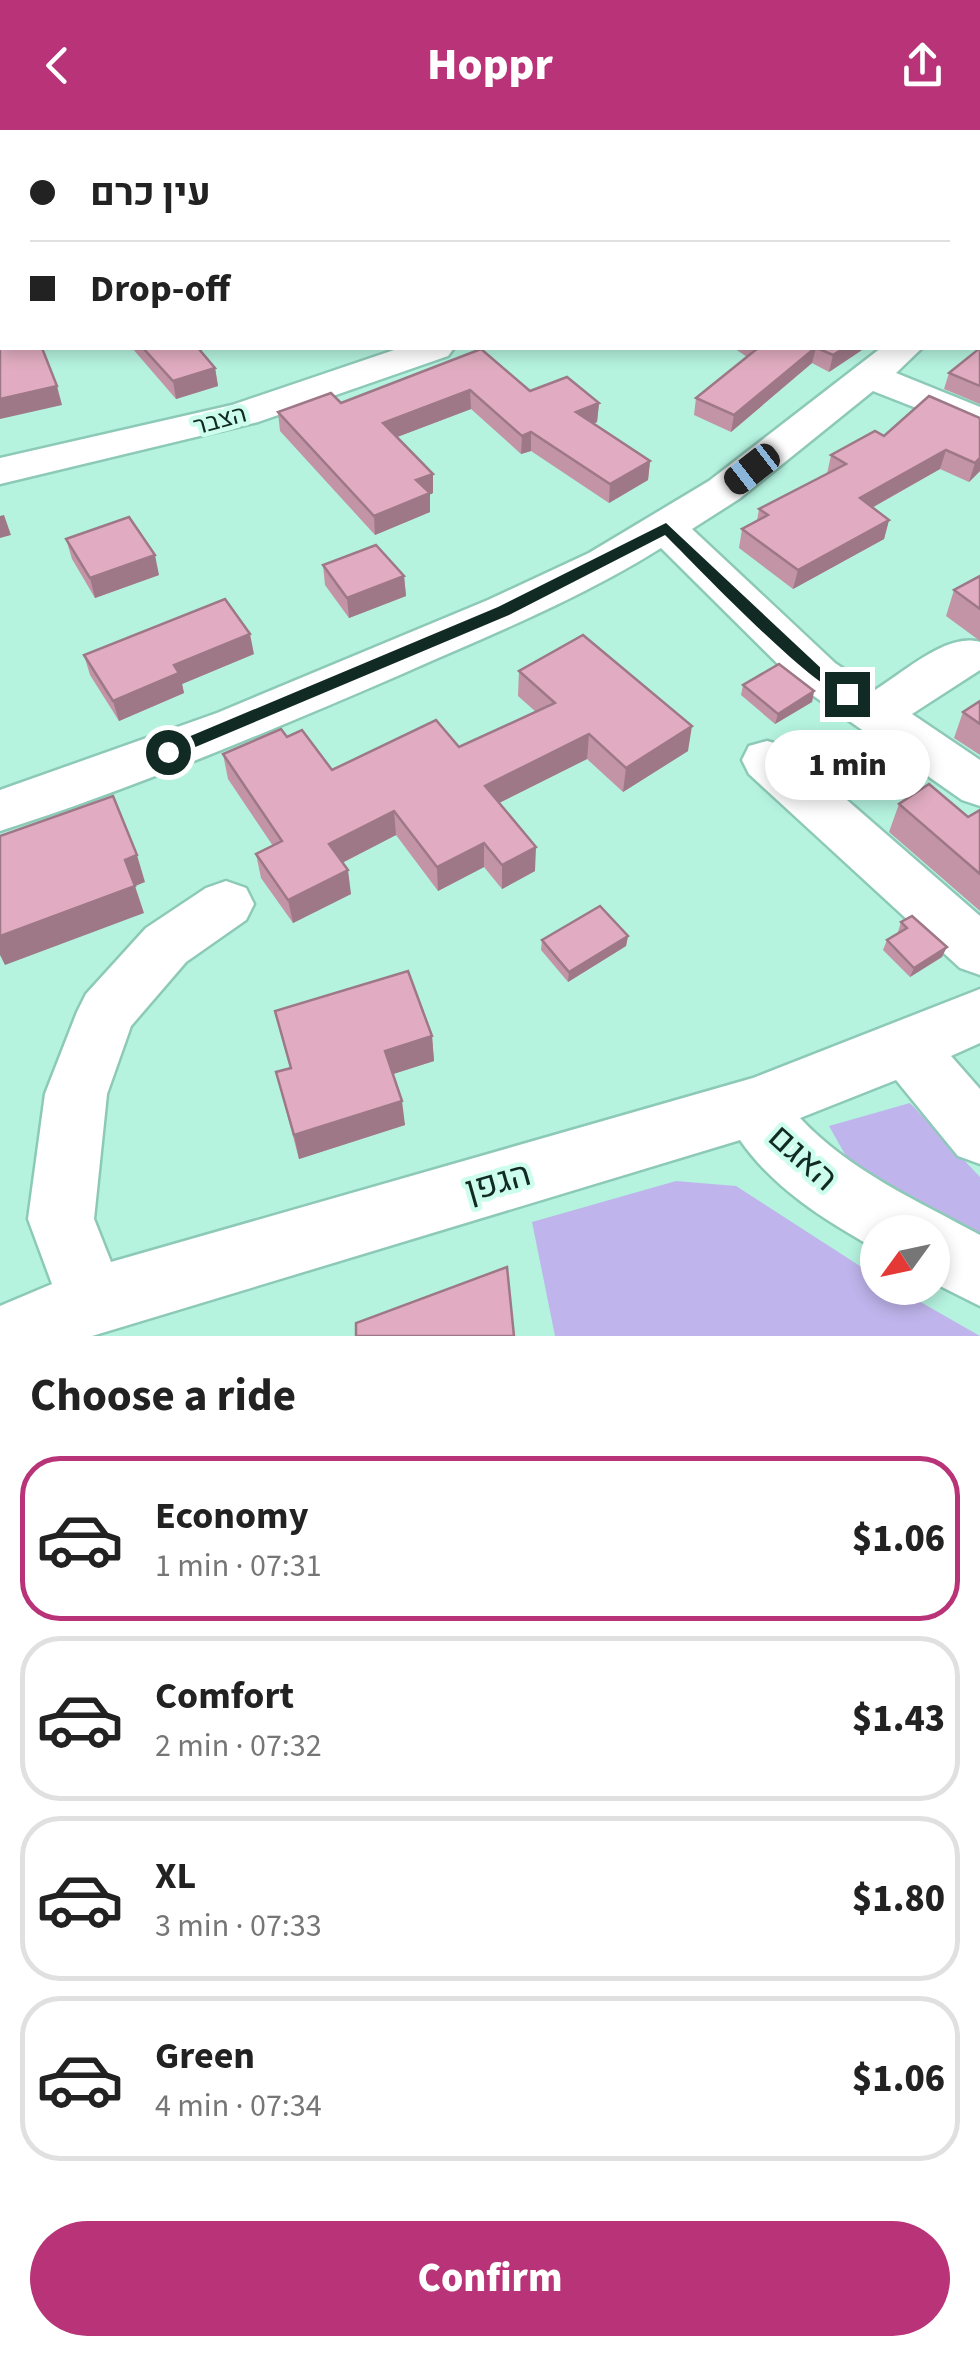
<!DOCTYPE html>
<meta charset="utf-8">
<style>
:root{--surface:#fff;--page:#f2f2f2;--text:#222;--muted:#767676;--line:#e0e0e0;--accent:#b83378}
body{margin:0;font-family:"Source Sans 3",Heebo,sans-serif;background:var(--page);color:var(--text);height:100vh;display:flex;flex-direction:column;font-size:38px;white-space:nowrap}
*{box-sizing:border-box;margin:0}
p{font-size:32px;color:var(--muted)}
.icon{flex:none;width:55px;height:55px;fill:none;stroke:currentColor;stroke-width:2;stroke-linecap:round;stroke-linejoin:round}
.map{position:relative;height:1206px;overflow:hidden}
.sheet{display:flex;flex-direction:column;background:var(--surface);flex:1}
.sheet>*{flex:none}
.hud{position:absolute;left:0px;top:0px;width:980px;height:220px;box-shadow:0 5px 15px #0003;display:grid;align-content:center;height:220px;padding:0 30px;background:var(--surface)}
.needle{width:65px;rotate:237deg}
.controls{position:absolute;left:860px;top:1085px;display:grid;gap:20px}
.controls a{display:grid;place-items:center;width:90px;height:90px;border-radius:50%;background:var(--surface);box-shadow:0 5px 15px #0003;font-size:50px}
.end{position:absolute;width:45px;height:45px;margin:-22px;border:12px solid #112a23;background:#fff;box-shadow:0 0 0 5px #fff}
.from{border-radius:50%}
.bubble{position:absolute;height:70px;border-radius:35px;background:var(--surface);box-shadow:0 5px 15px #0003;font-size:32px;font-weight:800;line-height:70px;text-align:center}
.car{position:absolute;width:30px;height:60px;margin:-30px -15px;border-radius:12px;box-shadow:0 0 8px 2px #0007;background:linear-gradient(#222 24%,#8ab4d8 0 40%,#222 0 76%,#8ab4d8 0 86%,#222 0)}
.hud b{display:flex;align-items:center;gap:35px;height:95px;font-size:38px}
.hud b+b{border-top:2px solid var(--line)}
.hud i{width:25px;height:25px;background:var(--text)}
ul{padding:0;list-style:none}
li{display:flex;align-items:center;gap:30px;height:165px;margin:0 20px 15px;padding:0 10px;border:5px solid var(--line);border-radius:40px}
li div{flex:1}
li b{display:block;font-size:38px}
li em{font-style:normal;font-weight:800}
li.selected{border-color:var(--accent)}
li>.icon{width:90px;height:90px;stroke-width:1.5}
h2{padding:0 30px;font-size:45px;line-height:120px}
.primary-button{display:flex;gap:20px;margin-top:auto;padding:20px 30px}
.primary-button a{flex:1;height:115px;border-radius:60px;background:var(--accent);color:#fff;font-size:40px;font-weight:800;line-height:115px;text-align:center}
header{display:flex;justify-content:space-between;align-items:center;height:130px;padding:0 30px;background:var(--accent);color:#fff;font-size:45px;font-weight:800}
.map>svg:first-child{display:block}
.green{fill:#bfb5ec}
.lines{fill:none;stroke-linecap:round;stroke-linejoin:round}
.minor-casing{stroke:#8dc9b7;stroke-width:5}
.minor{fill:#fff;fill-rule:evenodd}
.wall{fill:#c294a6}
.shaded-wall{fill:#9e7887}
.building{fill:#e1acc1;stroke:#9e7887;stroke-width:2.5}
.route{fill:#112a23}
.labels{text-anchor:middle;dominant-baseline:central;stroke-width:9;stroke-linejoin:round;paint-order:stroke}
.far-street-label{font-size:25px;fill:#112a23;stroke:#ccfded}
.near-street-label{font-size:35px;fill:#112a23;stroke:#ccfded}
</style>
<header><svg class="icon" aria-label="back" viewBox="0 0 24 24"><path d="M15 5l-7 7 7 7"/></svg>Hoppr<svg class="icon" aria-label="share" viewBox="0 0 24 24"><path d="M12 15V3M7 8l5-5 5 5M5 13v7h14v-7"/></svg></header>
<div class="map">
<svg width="980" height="1206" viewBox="0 0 980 1206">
<rect width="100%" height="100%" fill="#b5f3df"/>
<g class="green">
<polygon points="910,973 980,1047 980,1114 864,1047 847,1028 829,996"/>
<polygon points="676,1051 736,1056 877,1147 878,1158 896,1158 980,1206 555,1206 532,1092"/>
</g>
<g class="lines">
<defs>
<g id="minor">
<polygon points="980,143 980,167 978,168 978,144"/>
<polygon points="400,218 454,218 448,226 258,292 0,354 0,328 232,275"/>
<path d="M881 218H922L896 243 980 277V303L873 261 739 369 692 399 835 533 875 560C903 543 947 502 980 512V540L912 584 980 630V676L962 670 801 557 661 418C580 469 490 505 402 544 270 601 137 657 0 701V660L217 583 488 470 589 423 709 351Z"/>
<polygon points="767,611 785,616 980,786 980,845 960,838 749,644 742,630 749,616"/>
<path d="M226 751 246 758 254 774 246 790 186 832 131 896 107 964 94 1089 111 1132 753 948 980 859V913L951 926 980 959V1034L958 1026 896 950 800 988C849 1041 918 1071 980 1105V1176L932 1152V1102H878V1120C826 1091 774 1059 740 1010L92 1206H0V1176L52 1154 28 1089 45 964 77 882 86 864 146 798 206 758Z"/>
</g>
</defs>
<use href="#minor" class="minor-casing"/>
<use href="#minor" class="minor"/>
</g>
<g class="wall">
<polygon points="50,0 210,0 208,2 51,2"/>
<polygon points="938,0 980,0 980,26 978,26 978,2 939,2"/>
<polygon points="132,218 198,218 215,238 218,256 176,269"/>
<polygon points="734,218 865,218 829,242 812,233 731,302 694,285 696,268 747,227"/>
<polygon points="980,218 980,274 944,259 949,243"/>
<polygon points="481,219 530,261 599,273 597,292 593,294 650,331 648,350 609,373 531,321 521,324 471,279 397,307 433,344 433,363 430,364 430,382 375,405 280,301 278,282 341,273"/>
<polygon points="929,266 980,341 969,352 940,339 872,378 889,390 884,409 793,459 739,418 742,399 757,391 759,379 827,344 831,325 884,306"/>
<polygon points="66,409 159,445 95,468 72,429"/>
<polygon points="323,435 404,446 406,466 349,488 325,455"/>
<polygon points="980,446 980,511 946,486 954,460"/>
<polygon points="254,524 182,554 184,563 119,591 90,545 84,525"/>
<polygon points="519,541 688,621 623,662 587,629 499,673 535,741 502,759 484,737 438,761 396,705 342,733 351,764 293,793 261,748 256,724 273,716 228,649 223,624 287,607 332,640 459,617 536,582 518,566"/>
<polygon points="743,555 814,561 812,572 775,594 741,565"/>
<polygon points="980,571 980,625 954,608 963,582"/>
<polygon points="899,674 968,687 980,680 980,781 889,702"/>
<polygon points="901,792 942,827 910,847 883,820 887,810 899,803 898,802"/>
<polygon points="628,806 626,816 568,852 541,820 542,810"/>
<polygon points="275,881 432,906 434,931 393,944 405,995 299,1029 276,942 290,938"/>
</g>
<g class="shaded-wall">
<polygon points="192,0 210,0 208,2 190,2"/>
<polygon points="816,218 812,233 731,302 734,285"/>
<polygon points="844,218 865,218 829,242 833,225"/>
<polygon points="215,238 218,256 176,269 173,251"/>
<polygon points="57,256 62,275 0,289 0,269"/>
<polygon points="470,260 471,279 384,312 383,293"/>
<polygon points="599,273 597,292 575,301 576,282"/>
<polygon points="531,302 531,321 521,324 522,306"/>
<polygon points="946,320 940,339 855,387 860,368"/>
<polygon points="980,328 980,341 969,352 975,333"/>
<polygon points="650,331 648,350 609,373 610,354"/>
<polygon points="433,344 433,363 430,364 430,382 375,405 374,386 416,350"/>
<polygon points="4,385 11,405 0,408 0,386"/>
<polygon points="889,390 884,409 793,459 798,440"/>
<polygon points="155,425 159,445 95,468 90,448"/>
<polygon points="404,446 406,466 349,488 347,468"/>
<polygon points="250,504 254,524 182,554 184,563 119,591 113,571 174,535"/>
<polygon points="814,561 812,572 775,594 778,584"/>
<polygon points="692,596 688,621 623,662 626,638"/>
<polygon points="589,604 587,629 485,680 485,656"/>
<polygon points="394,681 396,705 332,738 329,714"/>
<polygon points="484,713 484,737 438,761 437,737"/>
<polygon points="536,717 535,741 502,759 502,735"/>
<polygon points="137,725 145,752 133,757 125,730"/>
<polygon points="348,740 351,764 293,793 288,770"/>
<polygon points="135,756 144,783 5,835 0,825 0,806"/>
<polygon points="628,806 626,816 568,852 569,842"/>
<polygon points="947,817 942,827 910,847 914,838"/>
<polygon points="432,906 434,931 387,946 385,921"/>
<polygon points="402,971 405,995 299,1029 294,1005"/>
</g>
<g class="building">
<polygon points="64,0 192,0 190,2 68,2"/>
<polygon points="443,0 503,0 502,2 442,2"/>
<polygon points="948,0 980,0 980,10 978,9 978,2 949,2"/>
<polygon points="2,159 2,218 42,218 57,256 0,269 0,160"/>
<polygon points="143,218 198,218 215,238 173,251"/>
<polygon points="758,218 815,218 734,285 696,268"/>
<polygon points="817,218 844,218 833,225"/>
<polygon points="980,218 980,256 949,243"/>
<polygon points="481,219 530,261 567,247 599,273 576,282 650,331 610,354 531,302 522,306 470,260 383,293 433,344 416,350 430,363 374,386 278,282 331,263 341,273"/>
<polygon points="929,266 980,288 980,328 975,333 946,320 860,368 889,390 798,440 742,399 768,385 759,379 846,334 831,325 875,301 884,306"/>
<polygon points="129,387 155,425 90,448 66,409"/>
<polygon points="376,415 404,446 347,468 323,435"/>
<polygon points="980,446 980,479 954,460"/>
<polygon points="225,469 250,504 174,535 179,543 113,571 84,525"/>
<polygon points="583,505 692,596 626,638 589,604 485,656 536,717 502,735 484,713 437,737 394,681 329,714 348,740 288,770 256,724 282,711 223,624 281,599 287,607 302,600 332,640 436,590 459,617 555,573 519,541"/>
<polygon points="779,534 814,561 778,584 743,555"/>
<polygon points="980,571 980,594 963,582"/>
<polygon points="929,654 968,687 980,680 980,744 899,674"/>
<polygon points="113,666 137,725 125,730 135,756 0,806 0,706"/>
<polygon points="600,776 628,806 569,842 542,810"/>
<polygon points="912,786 947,817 914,838 887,810 907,798 901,792"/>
<polygon points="408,841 432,906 385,921 402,971 294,1005 276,942 291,938 275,881"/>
<polygon points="507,1137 514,1206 356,1206 356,1193"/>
</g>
<path class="route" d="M666 393 824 541 853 560V568C824 572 693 432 665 405L509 485 174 626H162L160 622 162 618 498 477Z"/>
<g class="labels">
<g class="far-street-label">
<text transform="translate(220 290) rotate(-15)">הצבר</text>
</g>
<g class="near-street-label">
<text transform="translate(803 1028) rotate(42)">האגם</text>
<text transform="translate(498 1052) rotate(-16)">הגפן</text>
</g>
</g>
</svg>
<div class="controls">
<a><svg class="needle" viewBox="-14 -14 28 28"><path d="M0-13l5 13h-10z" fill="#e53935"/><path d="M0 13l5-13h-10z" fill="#767676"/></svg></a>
</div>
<i class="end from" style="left:168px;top:622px"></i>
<i class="end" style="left:847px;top:564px"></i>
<div class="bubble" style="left:765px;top:600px;width:165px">1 min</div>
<i class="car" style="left:752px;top:339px;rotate:232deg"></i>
<div class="hud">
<b><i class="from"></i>עין כרם</b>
<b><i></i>Drop-off</b>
</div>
</div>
<section class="sheet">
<h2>Choose a ride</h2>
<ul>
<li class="selected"><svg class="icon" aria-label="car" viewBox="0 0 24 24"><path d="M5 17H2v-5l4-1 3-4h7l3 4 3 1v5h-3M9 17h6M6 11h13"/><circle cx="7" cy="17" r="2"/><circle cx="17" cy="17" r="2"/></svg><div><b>Economy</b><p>1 min · 07:31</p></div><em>$1.06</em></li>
<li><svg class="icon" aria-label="car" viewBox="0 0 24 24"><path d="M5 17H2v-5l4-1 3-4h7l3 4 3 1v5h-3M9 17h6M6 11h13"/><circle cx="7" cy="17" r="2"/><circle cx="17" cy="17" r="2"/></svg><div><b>Comfort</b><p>2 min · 07:32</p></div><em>$1.43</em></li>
<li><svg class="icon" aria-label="car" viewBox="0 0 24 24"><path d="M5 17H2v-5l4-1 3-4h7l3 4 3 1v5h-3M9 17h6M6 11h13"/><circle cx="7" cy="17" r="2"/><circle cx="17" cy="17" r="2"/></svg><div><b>XL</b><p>3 min · 07:33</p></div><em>$1.80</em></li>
<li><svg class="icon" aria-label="car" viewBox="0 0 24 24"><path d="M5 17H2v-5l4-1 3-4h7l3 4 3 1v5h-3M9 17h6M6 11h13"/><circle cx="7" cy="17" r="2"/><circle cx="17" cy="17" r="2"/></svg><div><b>Green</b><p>4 min · 07:34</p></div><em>$1.06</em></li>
</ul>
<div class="primary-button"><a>Confirm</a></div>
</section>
